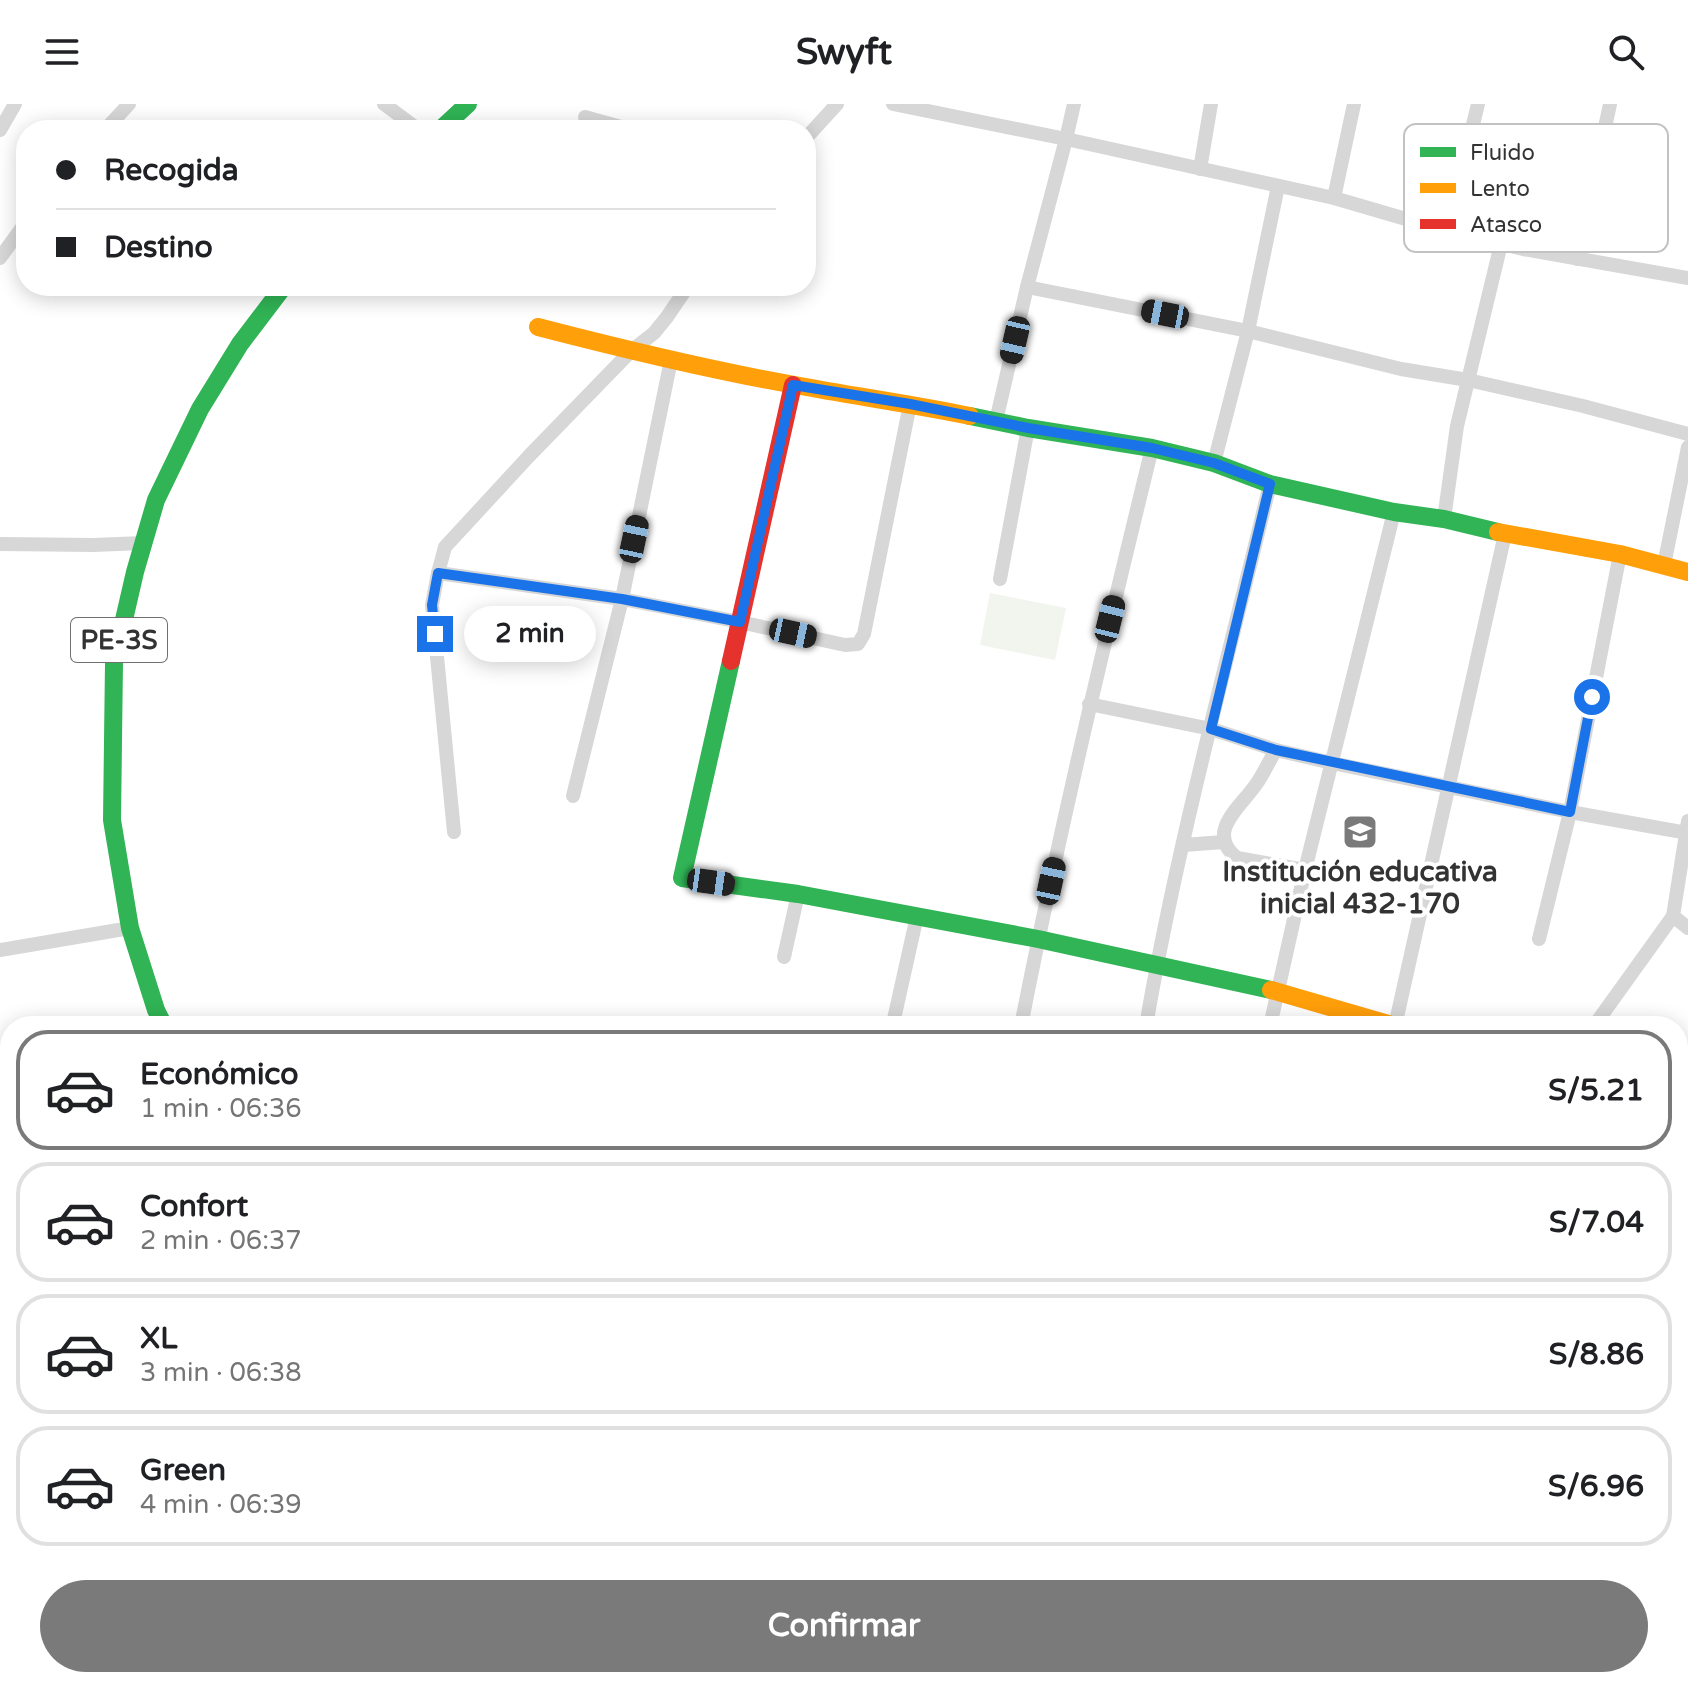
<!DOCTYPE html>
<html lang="es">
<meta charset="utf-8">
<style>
:root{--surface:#fff;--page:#f2f2f2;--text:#202124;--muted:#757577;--line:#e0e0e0;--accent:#7a7a7a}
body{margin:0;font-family:"Varela Round",sans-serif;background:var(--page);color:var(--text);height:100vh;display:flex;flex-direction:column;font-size:30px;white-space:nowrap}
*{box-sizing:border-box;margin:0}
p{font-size:26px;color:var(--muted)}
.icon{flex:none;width:44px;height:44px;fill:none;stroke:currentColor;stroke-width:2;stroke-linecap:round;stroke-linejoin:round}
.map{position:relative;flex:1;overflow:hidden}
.drawer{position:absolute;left:0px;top:912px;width:1688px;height:672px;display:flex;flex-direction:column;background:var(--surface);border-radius:32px 32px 0 0;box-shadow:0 4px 20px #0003}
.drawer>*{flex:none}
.top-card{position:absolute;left:16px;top:16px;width:800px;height:176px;border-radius:32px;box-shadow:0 4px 20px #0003;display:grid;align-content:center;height:176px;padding:0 40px;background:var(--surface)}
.end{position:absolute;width:36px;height:36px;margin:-18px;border:10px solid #1a73e8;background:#fff;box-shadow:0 0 0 4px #fff}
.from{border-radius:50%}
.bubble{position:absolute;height:56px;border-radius:28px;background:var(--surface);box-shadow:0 4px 20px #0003;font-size:26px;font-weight:700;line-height:56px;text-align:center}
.car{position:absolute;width:24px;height:48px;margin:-24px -12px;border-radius:10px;box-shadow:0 0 6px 2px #0007;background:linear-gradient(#222 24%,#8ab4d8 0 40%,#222 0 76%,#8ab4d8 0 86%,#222 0)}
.top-card b{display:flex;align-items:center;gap:28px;height:76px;font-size:30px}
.top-card b+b{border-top:2px solid var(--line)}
.top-card i{width:20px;height:20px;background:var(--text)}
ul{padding:14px 0 0;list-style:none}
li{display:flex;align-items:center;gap:24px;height:120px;margin:0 16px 12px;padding:0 24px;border:4px solid var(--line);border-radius:32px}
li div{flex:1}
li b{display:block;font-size:30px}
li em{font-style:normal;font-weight:700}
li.on{border-color:var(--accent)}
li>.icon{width:72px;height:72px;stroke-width:1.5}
.cta{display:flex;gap:16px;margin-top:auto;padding:16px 40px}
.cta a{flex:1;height:92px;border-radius:48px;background:var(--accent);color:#fff;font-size:32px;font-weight:700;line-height:92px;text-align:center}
header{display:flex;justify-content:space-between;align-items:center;height:104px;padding:0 40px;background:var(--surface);font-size:36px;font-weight:700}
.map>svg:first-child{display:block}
.green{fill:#f1f5ed}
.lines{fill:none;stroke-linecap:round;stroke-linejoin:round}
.street{stroke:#d7d7d7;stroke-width:14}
.fast{stroke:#30b455;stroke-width:18}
.slow{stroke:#ff9f0a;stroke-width:18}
.jam{stroke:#e5322d;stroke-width:18}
.route{stroke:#1a73e8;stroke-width:10}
.labels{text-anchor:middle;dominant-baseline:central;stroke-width:8;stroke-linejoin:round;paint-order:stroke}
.shield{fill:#fff;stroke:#707070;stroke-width:2}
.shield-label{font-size:26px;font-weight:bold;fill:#333}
.poi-label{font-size:28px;font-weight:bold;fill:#333;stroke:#fff}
.key{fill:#fff;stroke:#c2c2c2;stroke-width:2}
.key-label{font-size:22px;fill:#333}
</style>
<header><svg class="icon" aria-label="menu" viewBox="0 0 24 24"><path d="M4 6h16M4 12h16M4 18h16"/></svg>Swyft<svg class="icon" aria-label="search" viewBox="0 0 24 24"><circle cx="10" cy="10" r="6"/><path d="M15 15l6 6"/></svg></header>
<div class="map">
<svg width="1688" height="1584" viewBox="0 0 1688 1584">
<rect width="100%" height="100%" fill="#fff"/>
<polygon class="green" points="990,489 1066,504 1055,556 980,541"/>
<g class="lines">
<g class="street">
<polyline points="384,0 419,26"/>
<polyline points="893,0 1066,35 1334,94 1447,127 1523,145 1688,174"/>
<polyline points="585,13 632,26"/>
<polyline points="0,26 15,0"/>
<polyline points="105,26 129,0"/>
<polyline points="806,34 837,0"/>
<polyline points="1200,65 1211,0"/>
<polyline points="1334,94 1354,0"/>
<polyline points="1447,127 1478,0"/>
<polyline points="0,154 26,118"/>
<polyline points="1577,155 1610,0"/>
<polyline points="1027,183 1248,227 1401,265 1468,276 1583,302 1688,330"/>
<polyline points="996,317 1027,183 1066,35 1074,0"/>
<polyline points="1214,359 1248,227 1278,82"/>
<polyline points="1444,415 1457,322 1501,140"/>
<polyline points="0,440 93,441 143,439"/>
<polyline points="1664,461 1688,343"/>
<polyline points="438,469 622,495 740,518 845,541 858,540 864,530 910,300"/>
<polyline points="1000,475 1028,324"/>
<polyline points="1089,600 1211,625 1276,646 1332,659 1570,708 1688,729"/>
<path d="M1276 646C1269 657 1264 669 1257 679 1242 702 1204 728 1237 754L1305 766"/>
<polyline points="573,692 622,495 671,256"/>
<polyline points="1688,717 1673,812 1688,824"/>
<polyline points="454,728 432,501 438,469 445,443 529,352 631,247 654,229 667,213 688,182"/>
<polyline points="1183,741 1224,738"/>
<polyline points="1539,835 1570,708 1620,450"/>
<polyline points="0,846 130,824"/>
<polyline points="784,853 798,790"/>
<polyline points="894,915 917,812"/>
<path d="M1021 922C1059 728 1105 536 1152 344"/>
<path d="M1146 922C1177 741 1227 559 1270 380"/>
<polyline points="1270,922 1305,766 1394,408"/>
<polyline points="1395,922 1505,430"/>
<polyline points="1594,922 1673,812"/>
<polyline points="0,1051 10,1044"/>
<polyline points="1678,1073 1688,1057"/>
<polyline points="1678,1142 1688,1152"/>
<polyline points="0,1147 10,1152"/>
<polyline points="1678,1183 1688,1177"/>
<polyline points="1678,1367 1688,1363"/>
<polyline points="1678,1561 1688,1560"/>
<polyline points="1182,1574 1209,1584"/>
<polyline points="1532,1580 1578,1574"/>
<polyline points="169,1584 171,1574"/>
<polyline points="942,1584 946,1574"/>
<polyline points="1075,1584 1078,1574"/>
<polyline points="1219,1584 1222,1574"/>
<polyline points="1327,1584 1331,1574"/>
<polyline points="1427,1584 1431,1574"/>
</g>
<g class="fast">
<polyline points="440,26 468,0"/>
<polyline points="970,312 1028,324 1152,344 1214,359 1270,380 1394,408 1444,415 1498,428"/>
<polyline points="731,557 682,774 798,790 1038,835 1271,886"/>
<polyline points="164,922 156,906 130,824 112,716 114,559 135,468 156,396 200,305 240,240 284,182"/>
<polyline points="774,1574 785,1584"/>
</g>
<g class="slow">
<path d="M538 223C623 245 709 266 795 281 853 292 912 300 970 312"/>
<polyline points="1498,428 1620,450 1688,468"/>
<polyline points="1271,886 1395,922"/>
</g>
<polyline class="jam" points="731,557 793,281"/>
</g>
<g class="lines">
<polyline class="route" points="435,530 432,501 438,469 622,495 740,518 793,281 910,300 1028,324 1152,344 1214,359 1270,380 1211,625 1276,646 1570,708 1592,593"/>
</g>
<defs>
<symbol id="school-square" viewBox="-11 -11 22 22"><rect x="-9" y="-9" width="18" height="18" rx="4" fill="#7a7a7a" stroke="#fff"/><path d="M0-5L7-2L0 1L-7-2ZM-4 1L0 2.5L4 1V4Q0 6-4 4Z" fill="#fff"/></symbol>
</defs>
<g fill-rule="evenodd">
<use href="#school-square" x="1340" y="708" width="40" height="40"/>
</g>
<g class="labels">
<rect class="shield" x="71" y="514" width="96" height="44" rx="6"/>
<g class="shield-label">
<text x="119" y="536">PE-3S</text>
</g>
<g class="poi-label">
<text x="1360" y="768">Institución educativa<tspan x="1360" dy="32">inicial 432-170</tspan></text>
</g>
</g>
<rect x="1404" y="20" width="264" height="128" rx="12" class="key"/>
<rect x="1420" y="43" width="36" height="10" fill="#30b455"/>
<rect x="1420" y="79" width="36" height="10" fill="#ff9f0a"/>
<rect x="1420" y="115" width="36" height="10" fill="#e5322d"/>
<g class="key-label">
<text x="1470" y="56">Fluido</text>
<text x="1470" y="92">Lento</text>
<text x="1470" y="128">Atasco</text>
</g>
</svg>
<i class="end from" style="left:1592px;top:593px"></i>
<i class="end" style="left:435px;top:530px"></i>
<div class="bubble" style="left:464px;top:502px;width:132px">2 min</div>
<i class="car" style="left:1165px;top:210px;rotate:281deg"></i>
<i class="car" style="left:1015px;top:236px;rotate:193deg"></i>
<i class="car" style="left:634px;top:435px;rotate:12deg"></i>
<i class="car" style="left:1110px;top:515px;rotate:14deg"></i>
<i class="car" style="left:793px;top:529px;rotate:102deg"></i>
<i class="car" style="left:1051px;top:777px;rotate:12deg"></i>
<i class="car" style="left:711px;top:778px;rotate:98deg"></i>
<div class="top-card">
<b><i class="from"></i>Recogida</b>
<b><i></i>Destino</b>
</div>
<section class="drawer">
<ul>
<li class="on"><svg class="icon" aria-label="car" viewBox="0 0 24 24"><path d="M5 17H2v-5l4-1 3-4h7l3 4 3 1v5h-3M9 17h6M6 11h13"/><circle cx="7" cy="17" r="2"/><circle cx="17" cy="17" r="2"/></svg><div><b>Económico</b><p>1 min · 06:36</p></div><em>S/5.21</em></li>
<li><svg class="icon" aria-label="car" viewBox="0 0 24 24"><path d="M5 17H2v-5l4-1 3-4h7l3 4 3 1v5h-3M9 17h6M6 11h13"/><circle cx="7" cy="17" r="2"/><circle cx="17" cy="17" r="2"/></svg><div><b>Confort</b><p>2 min · 06:37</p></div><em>S/7.04</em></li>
<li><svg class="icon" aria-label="car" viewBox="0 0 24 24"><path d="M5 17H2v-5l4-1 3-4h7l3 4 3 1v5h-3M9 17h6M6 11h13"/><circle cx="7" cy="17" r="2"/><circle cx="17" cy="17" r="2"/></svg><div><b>XL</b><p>3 min · 06:38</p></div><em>S/8.86</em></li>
<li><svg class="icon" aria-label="car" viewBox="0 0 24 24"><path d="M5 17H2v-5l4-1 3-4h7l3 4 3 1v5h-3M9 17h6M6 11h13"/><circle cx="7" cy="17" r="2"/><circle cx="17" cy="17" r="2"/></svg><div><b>Green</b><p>4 min · 06:39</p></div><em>S/6.96</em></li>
</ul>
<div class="cta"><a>Confirmar</a></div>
</section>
</div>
